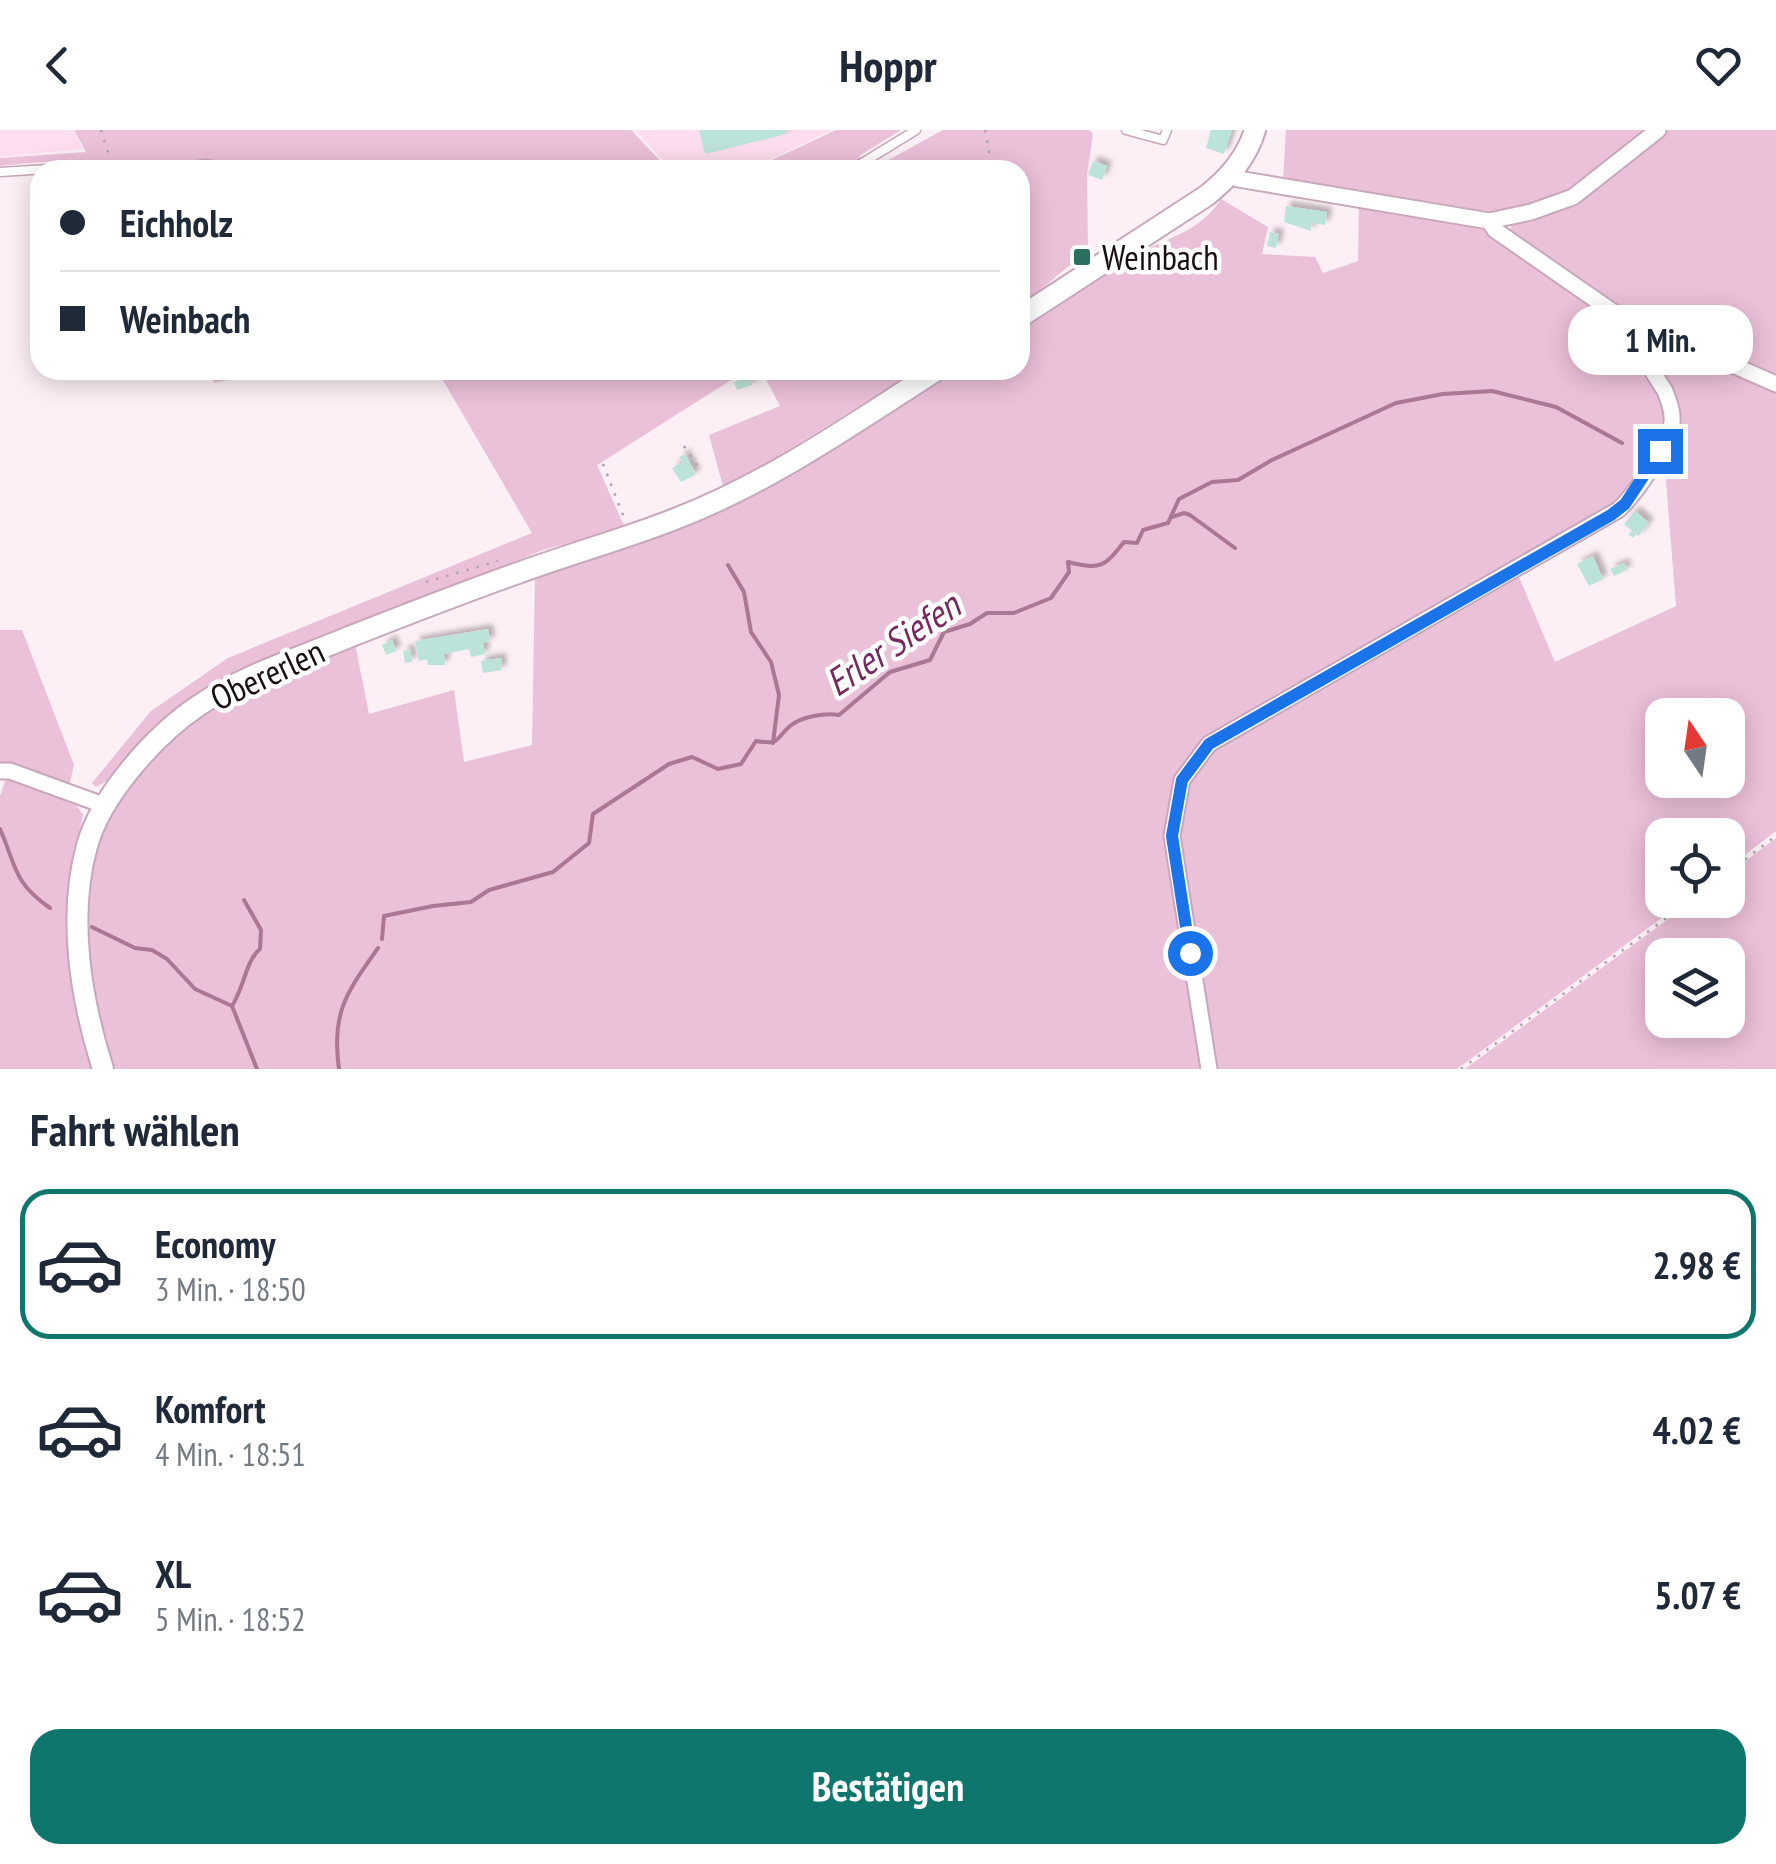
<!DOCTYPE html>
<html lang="de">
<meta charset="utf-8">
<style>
:root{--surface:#fff;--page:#f6f6f7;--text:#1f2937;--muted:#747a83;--line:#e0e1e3;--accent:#0f766e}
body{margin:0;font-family:"PT Sans Narrow",sans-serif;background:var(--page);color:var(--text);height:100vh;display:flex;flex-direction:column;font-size:38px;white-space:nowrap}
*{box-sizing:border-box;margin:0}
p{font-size:32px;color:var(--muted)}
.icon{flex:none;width:55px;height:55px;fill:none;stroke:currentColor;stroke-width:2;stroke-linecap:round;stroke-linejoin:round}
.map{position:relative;height:939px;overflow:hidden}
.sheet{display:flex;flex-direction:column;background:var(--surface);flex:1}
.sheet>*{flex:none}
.hud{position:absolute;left:30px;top:30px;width:1000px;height:220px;border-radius:30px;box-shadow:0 5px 25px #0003;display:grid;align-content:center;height:220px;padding:0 30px;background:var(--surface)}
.needle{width:65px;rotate:347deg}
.tools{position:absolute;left:1645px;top:568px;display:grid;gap:20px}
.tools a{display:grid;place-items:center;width:100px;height:100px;border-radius:20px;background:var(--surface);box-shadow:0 5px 25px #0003;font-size:50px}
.end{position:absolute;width:45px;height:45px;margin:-22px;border:12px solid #1a73e8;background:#fff;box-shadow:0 0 0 5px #fff}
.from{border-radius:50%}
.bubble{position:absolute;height:70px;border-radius:30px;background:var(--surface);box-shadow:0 5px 25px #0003;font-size:32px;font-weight:700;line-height:70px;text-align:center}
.hud b{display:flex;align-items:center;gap:35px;height:95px;font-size:38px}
.hud b+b{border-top:2px solid var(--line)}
.hud i{width:25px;height:25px;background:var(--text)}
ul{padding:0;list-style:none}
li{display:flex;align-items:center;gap:30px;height:150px;margin:0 20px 15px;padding:0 10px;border:5px solid transparent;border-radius:30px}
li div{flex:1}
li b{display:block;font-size:38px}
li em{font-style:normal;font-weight:700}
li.selected{border-color:var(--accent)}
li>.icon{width:90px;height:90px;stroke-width:1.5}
h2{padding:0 30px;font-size:45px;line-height:120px}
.button{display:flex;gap:20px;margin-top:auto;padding:20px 30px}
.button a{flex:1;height:115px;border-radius:30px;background:var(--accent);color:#fff;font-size:40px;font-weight:700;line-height:115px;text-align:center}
header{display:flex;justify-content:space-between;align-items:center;height:130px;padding:0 30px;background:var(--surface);font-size:45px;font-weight:700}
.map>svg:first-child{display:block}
.built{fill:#fdddef}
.green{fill:#ebc0d9;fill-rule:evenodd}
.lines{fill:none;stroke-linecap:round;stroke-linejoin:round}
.stream{stroke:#aa7795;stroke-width:4}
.building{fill:#bce3d9;filter:url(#shadow)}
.lane-casing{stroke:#c7a8ba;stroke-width:11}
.street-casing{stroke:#c7a8ba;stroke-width:19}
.secondary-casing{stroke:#c7a8ba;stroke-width:24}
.path{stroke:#b0a4aa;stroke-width:2.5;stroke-dasharray:2.5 8;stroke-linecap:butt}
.lane{stroke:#fff;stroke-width:8}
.street{stroke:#fff;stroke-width:15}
.secondary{stroke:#fff;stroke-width:20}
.route{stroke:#1a73e8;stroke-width:12}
.poi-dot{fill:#2b6f61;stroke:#fff;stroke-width:4}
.labels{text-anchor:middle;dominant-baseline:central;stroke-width:9;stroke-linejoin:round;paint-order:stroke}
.poi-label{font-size:35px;fill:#180e14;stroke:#fff;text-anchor:start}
.street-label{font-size:35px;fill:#180e14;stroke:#fff}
.water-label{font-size:38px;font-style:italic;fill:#77295d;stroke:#fff}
</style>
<header><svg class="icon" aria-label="back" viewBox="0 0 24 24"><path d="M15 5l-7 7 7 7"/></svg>Hoppr<svg class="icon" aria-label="heart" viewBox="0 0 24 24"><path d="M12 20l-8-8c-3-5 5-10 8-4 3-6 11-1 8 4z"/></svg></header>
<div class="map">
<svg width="1776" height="939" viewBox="0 0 1776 939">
<defs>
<filter id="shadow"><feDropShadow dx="5" dy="-5" stdDeviation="2.5" flood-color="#0004"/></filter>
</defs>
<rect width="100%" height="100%" fill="#fceff6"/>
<g class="built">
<polygon points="0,0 73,0 83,19 0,27"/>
<polygon points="635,0 832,0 757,36 715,40 672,40"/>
</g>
<g class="green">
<path d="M74 0H631L669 40H118C91 24 32 33 0 36V28L86 22Z"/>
<polygon points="836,0 901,0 859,26 869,40 733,40 757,37"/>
<path d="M943 0H1089L1093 4 1087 45 1088 121C1064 138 1045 159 1020 174V40H870Z"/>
<path d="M1286 0H1652C1631 17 1590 57 1567 67 1486 99 1366 68 1283 50Z"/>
<polygon points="1662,0 1776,0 1776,252 1618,181 1510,101 1512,92 1530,88"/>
<path d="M1221 69 1268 97 1262 124 1315 127 1323 143 1358 131 1359 71 1425 82 1482 98 1600 184 1644 241 1666 282 1652 318 1619 372 1207 613 1173 679 1207 939H110L86 842V745L92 716 122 658 156 617 200 583 355 514 369 584 454 560 464 632 532 615 535 448 622 418 783 345 957 240H1020V199C1059 174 1098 145 1139 123 1170 107 1202 100 1221 69Z"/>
<path d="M1626 191 1776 258V701L1728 738V705H1662V770H1686L1457 939H1211L1175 706 1185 651 1211 616 1516 440 1555 532 1676 476 1664 326 1679 296V280ZM1662 585H1728V650H1662Z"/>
<polygon points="209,240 274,240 214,253"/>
<polygon points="437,240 747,240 597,335 625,398 543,420 252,538 153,604 110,649 96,657 92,653 151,581 228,528 532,403"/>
<polygon points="761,240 918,240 724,360 709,305 780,276"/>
<polygon points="0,500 22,500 74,635 69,656 0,634"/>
<polygon points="6,648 71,669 83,684 67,768 72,841 96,939 0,939 0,666"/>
<path d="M1776 708V939H1465L1694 770H1728V744ZM1662 825H1728V890H1662Z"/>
</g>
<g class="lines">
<g class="stream">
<polyline points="1172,387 1184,383 1190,385 1235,418"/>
<polyline points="728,435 744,462 751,502 771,532 779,565 773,613"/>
<path d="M0 699C17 738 13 752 50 778"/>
<path d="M244 770 261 800 260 819C246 830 244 858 232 876L257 939"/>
<polyline points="92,797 135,818 152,820 167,829 195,859 232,876"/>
<path d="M382 809 384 786 433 776 471 772 489 760 553 742 589 713 593 684 669 634 692 627 718 639 741 634 756 611C781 615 774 610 790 596 802 586 825 583 839 585L890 542 930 530 944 502 970 494 987 483H1014L1051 468 1069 442 1068 432C1101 440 1104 437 1124 412L1137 413 1143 400 1168 393 1179 369 1212 352 1238 350 1272 330 1396 273 1443 264 1492 261 1556 277 1622 313"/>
<path d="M339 939C331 882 347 862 378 818"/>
</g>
</g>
<g class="building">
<polygon points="699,0 785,0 786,4 705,24"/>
<polygon points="1211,0 1232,0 1224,24 1206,18"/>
<polygon points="1093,31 1107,36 1102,50 1088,45"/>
<polygon points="1286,76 1327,82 1325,95 1312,93 1311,101 1284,92"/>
<polygon points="1270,102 1279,104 1276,118 1267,116"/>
<polygon points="749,247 752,255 737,260 734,252"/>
<polygon points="685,324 696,344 681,352 672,338 683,332 679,327"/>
<polygon points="1635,381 1649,393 1638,406 1636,404 1633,408 1628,404 1632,401 1624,394"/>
<polygon points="1593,426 1603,449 1589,456 1577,434"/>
<polygon points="1624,433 1627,440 1614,446 1610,439"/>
<polygon points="488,499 490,511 483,513 485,524 471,527 469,519 444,524 445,535 428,535 427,529 419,531 415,511"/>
<polygon points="392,510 396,521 386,525 382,515"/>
<polygon points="410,519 412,532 405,533 403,521"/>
<polygon points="501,528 502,540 483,543 481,531"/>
</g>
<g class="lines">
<defs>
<g id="lane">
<polyline points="1126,0 1163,10 1167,0"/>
<polyline points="156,40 208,34 234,40"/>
<polyline points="851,40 916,0"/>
<polyline points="0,42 64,38 105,40"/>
</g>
<g id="street">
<polyline points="1489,91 1531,82 1573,67 1658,0"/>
<polyline points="1616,184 1776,254"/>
<polyline points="0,641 10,641 106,676"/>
<path d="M1209 939 1172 706 1182 650 1209 614 1618 380C1635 365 1669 315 1672 292 1673 281 1669 272 1665 261L1616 184 1495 100 1489 91 1238 49 1231 43"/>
</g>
<g id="secondary">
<path d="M1020 187 1206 66C1228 49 1247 27 1255 0"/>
<path d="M103 939C81 870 67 787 87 716 101 665 155 605 198 576 243 545 299 528 349 507 405 485 461 463 518 443 570 424 624 409 675 389 769 353 853 294 937 240"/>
</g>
</defs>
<use href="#lane" class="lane-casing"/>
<use href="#street" class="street-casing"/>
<use href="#secondary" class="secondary-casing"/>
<g class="path">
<polyline points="101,0 111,32"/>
<polyline points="985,0 989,20 988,40"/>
<polyline points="684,316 698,337"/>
<polyline points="603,334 625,390"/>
<polyline points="426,452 498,431"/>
<polyline points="1728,742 1776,706"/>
<polyline points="1461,939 1691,770"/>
</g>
<use href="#lane" class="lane"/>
<use href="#street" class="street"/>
<use href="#secondary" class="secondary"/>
</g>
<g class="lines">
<polyline class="route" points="1190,823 1172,706 1182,650 1209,614 1611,385 1625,374 1660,321"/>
</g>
<rect class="poi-dot" x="1072" y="117" width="20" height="20" rx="5"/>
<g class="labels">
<g class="poi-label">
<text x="1102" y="127">Weinbach</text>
</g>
<g class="street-label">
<text transform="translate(267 544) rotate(-25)">Obererlen</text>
</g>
<g class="water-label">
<text transform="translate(892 513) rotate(-34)">Erler Siefen</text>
</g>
</g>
</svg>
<div class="tools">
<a><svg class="needle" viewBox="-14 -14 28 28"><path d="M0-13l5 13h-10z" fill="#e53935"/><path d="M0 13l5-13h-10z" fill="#747a83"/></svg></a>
<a><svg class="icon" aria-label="locate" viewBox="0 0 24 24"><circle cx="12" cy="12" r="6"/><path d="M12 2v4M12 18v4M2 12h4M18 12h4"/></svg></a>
<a><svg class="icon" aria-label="layers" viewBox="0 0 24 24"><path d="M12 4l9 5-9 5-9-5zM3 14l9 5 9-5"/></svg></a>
</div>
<i class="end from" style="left:1190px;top:823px"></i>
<i class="end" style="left:1660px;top:321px"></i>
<div class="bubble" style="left:1568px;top:175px;width:185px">1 Min.</div>
<div class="hud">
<b><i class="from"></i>Eichholz</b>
<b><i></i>Weinbach</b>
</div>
</div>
<section class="sheet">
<h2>Fahrt wählen</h2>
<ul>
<li class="selected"><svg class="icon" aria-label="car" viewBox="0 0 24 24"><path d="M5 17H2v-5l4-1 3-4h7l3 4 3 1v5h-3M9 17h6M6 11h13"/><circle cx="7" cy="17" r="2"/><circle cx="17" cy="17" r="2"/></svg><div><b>Economy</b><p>3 Min. · 18:50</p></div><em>2.98 €</em></li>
<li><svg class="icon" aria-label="car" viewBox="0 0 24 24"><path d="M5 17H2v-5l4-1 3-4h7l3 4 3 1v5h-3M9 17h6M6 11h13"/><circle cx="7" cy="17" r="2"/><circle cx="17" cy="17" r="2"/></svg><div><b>Komfort</b><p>4 Min. · 18:51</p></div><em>4.02 €</em></li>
<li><svg class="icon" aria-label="car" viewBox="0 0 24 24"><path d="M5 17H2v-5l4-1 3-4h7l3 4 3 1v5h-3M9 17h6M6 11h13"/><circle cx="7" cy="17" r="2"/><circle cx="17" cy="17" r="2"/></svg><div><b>XL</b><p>5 Min. · 18:52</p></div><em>5.07 €</em></li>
</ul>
<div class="button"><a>Bestätigen</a></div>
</section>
